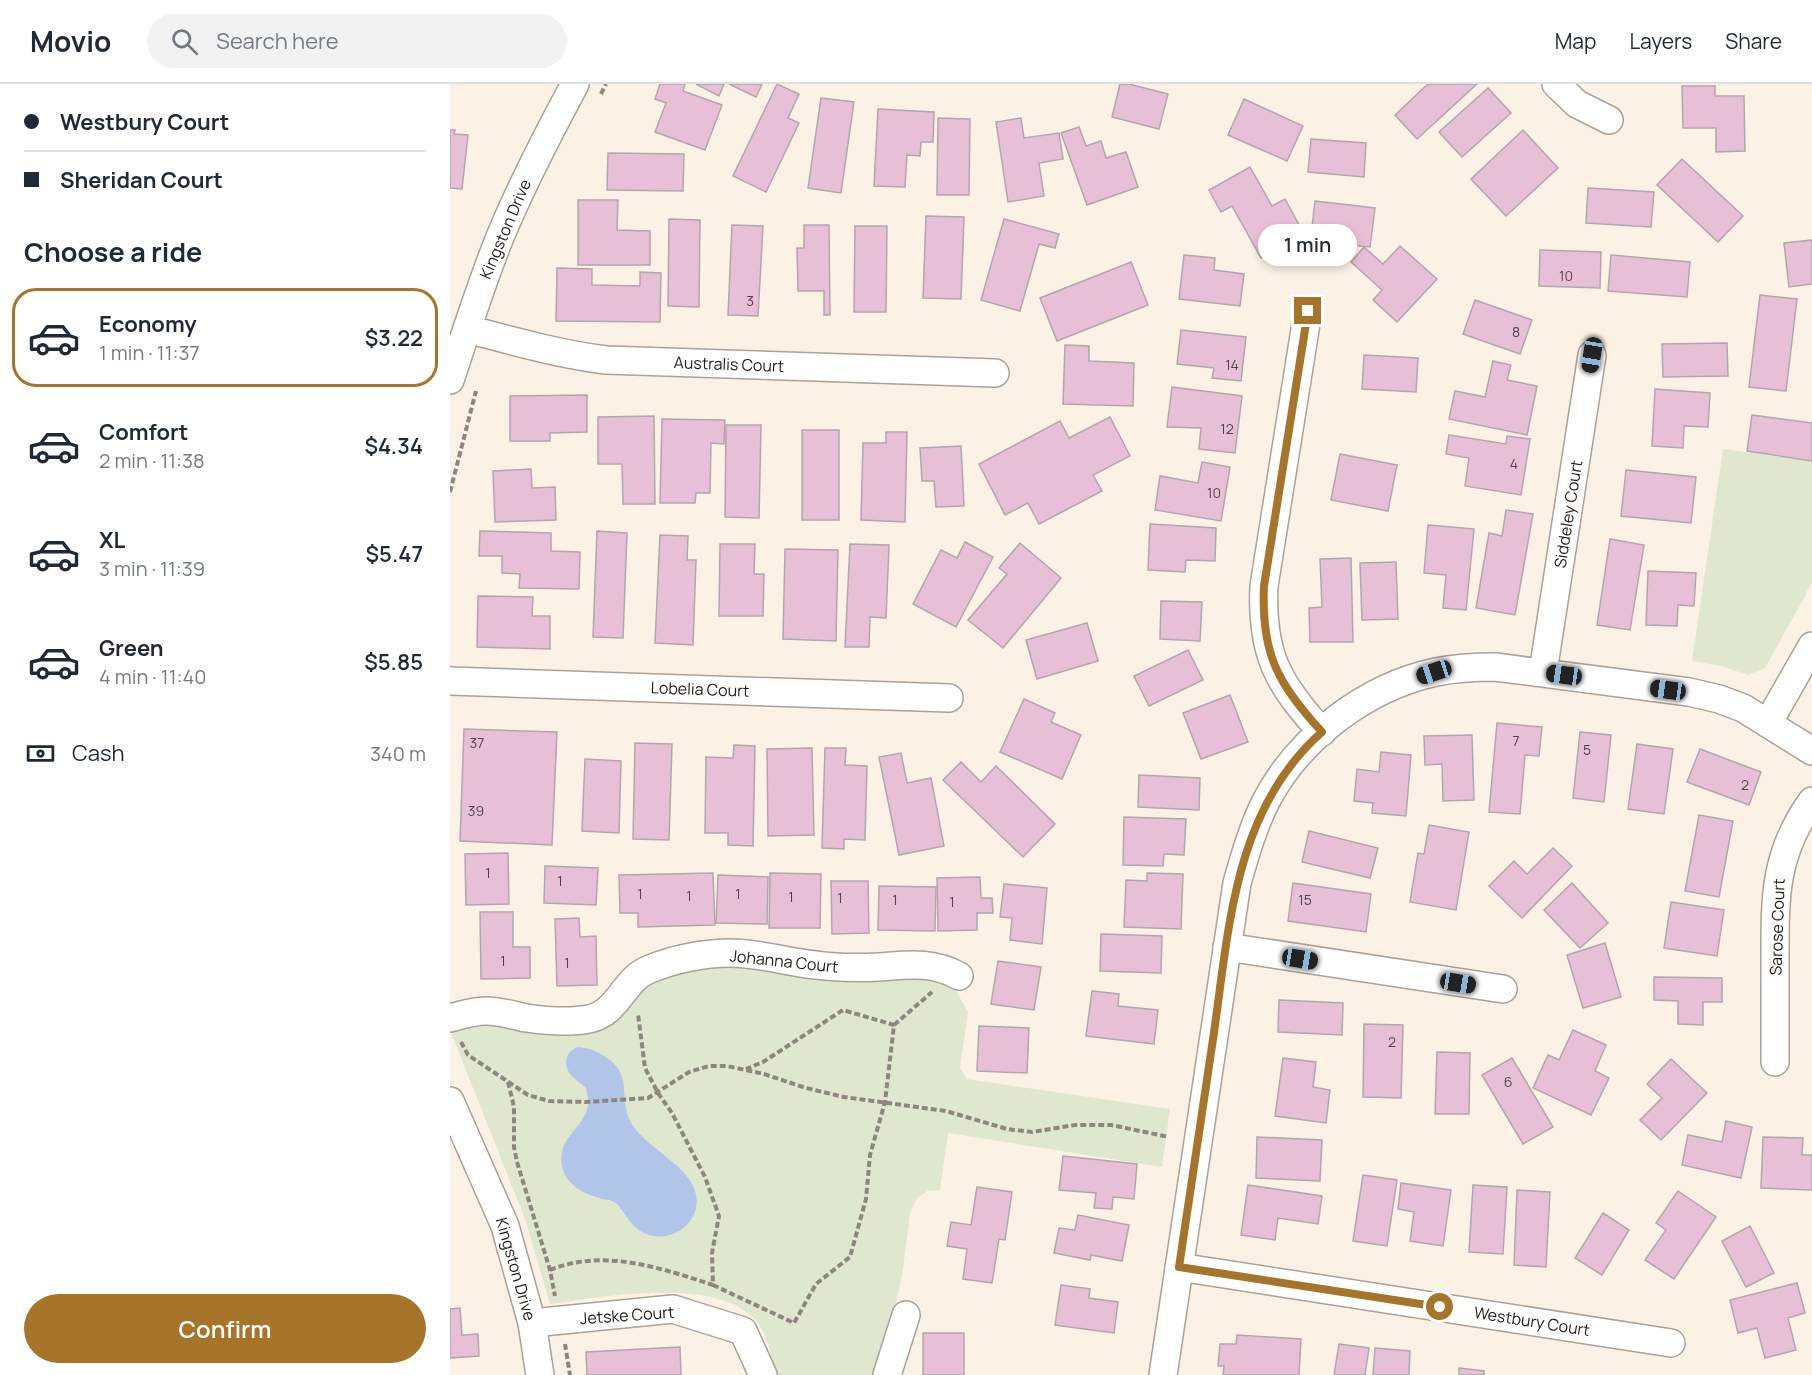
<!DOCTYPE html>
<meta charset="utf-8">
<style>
:root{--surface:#fff;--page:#f2f2f3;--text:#1f2937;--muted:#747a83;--line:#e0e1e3;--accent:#a6752a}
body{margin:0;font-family:Manrope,sans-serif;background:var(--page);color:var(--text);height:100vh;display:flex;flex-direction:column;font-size:22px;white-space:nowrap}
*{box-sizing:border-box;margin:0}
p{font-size:20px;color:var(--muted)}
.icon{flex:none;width:33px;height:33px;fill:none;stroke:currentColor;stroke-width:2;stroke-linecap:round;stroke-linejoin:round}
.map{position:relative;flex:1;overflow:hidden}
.side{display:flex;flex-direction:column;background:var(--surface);width:450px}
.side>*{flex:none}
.top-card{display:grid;align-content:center;height:132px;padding:0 24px;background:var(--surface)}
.end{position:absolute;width:27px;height:27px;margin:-14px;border:8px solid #a6752a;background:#fff;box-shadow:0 0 0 3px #fff}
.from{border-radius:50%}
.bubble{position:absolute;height:42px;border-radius:21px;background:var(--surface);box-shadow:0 3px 9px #0003;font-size:20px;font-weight:600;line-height:42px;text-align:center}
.car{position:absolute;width:18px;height:36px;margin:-18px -9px;border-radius:8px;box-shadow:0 0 4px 2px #0007;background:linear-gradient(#222 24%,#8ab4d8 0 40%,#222 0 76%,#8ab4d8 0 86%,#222 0)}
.top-card b{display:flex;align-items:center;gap:21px;height:57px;font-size:22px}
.top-card b+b{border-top:2px solid var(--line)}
.top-card i{width:15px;height:15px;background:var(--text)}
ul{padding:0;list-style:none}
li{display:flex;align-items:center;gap:18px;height:99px;margin:0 12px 9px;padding:0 12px;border:3px solid transparent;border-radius:24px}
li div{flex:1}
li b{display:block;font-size:22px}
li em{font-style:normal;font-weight:600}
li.active{border-color:var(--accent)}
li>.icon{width:54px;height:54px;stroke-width:1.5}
h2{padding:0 24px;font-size:27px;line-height:72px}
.pay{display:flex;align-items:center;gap:15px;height:66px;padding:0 24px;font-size:22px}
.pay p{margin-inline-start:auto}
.cta{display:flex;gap:12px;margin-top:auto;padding:12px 24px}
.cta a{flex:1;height:69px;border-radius:36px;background:var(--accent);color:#fff;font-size:24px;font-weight:600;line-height:69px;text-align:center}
header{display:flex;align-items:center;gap:36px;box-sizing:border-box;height:84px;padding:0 30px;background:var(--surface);border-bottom:2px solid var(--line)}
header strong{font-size:28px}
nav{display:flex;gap:33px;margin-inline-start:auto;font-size:21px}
.search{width:420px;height:54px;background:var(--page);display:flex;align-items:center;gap:15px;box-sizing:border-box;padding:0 21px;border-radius:33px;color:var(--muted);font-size:22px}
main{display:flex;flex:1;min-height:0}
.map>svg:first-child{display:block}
.green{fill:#dfe8cf}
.water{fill:#b0c5e7}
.building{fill:#e7c0d7;stroke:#b3a5ad;stroke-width:1.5}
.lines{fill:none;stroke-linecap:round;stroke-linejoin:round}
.minor-casing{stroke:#aba196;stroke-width:30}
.path{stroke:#8e867e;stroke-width:4;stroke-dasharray:6 3;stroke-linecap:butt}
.minor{stroke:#fff;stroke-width:27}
.route{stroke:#a6752a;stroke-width:8}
.labels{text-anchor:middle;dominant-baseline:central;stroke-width:4.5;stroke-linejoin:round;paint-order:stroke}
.number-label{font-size:14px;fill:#514447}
.street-label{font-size:16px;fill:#1f1b17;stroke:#fff}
</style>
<header>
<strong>Movio</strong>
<div class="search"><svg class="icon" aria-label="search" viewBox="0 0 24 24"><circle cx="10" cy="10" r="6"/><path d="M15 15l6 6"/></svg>Search here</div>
<nav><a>Map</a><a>Layers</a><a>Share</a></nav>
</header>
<main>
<section class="side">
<div class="top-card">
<b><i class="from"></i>Westbury Court</b>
<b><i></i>Sheridan Court</b>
</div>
<h2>Choose a ride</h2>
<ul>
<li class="active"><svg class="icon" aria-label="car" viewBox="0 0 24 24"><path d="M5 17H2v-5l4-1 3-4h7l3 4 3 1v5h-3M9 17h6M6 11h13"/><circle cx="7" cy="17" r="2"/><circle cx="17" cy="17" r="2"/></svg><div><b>Economy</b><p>1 min · 11:37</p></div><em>$3.22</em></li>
<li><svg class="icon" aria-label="car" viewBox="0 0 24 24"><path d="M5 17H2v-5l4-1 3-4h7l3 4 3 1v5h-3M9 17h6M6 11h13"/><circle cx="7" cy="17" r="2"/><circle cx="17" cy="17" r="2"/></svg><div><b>Comfort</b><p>2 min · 11:38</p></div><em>$4.34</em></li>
<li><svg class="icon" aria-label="car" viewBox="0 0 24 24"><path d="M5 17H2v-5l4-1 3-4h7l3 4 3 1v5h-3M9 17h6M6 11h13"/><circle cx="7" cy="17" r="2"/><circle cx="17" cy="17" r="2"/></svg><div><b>XL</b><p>3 min · 11:39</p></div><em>$5.47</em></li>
<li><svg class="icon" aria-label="car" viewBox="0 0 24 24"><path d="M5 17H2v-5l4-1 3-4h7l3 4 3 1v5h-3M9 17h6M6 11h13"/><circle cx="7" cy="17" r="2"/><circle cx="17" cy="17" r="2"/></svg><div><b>Green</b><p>4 min · 11:40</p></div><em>$5.85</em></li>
</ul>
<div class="pay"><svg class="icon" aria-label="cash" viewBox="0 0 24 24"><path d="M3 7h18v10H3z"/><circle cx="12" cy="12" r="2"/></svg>Cash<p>340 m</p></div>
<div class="cta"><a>Confirm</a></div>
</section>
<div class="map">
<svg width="1362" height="1291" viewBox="0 0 1362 1291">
<rect width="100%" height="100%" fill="#fcf1e5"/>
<g class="green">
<polygon points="1273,365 1362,377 1362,496 1355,512 1315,584 1298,591 1271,582 1242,577"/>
<path d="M280 879 467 891 494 897 505 905 518 928 510 984 517 995 720 1025 712 1083 498 1049 490 1106 477 1107 467 1114 460 1129 453 1186 433 1281 428 1291H326C320 1271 319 1252 305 1236 267 1192 151 1213 100 1220L75 1135 0 946 33 937 110 948 199 895Z"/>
</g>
<path class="water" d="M128 963C139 964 147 967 157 974 185 993 166 1017 183 1042 199 1065 237 1081 245 1107 255 1138 219 1163 192 1148 181 1142 176 1131 168 1121 163 1116 159 1116 152 1115 135 1110 116 1102 112 1082 107 1055 130 1047 137 1026 140 1020 137 1011 136 1004 131 999 125 996 121 991 112 980 116 967 128 963Z"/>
<g class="building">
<polygon points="210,0 235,0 233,7 272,21 255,66 205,48 216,19 205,15"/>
<polygon points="246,0 274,0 269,12"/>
<polygon points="279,0 312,0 306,13"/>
<polygon points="327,0 349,10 338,34 349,39 316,108 283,92"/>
<polygon points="670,0 679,0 718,10 709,45 662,33"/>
<polygon points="978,0 1027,0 967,55 945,31"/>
<polygon points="1232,2 1265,2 1265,12 1294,12 1295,67 1266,68 1266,44 1233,44"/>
<polygon points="1038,4 1061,29 1012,73 989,48"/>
<polygon points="371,14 404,18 391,109 358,104"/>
<polygon points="794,15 853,42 837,77 778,51"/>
<polygon points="428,25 484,28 483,58 471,58 470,72 457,71 455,103 424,102"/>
<polygon points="488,34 520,35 519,111 487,111"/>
<polygon points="571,34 574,54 609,49 613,75 589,79 594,112 558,118 546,38"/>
<polygon points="629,43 636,62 651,57 656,74 676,68 688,103 637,121 611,49"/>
<polygon points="0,46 5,46 4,50 18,51 12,105 0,104"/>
<polygon points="1073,46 1108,84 1056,132 1021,95"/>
<polygon points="861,55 916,59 914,93 858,88"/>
<polygon points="158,69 234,70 233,107 157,106"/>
<polygon points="1232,75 1293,132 1268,158 1207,101"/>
<polygon points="800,83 822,122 835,115 854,150 811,174 782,122 771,128 759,106"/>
<polygon points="1138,104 1204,108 1201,143 1136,139"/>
<polygon points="128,116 168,116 167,146 200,147 200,181 128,181"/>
<polygon points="865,117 925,124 920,163 883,159 883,155 861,152"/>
<polygon points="476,132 514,133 511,215 473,214"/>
<polygon points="219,135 250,136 249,223 218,222"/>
<polygon points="554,135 609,150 605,164 589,160 570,227 531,216"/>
<polygon points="282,141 313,142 308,232 278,231"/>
<polygon points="354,141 379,141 380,231 374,231 374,207 348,207 347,164 354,164"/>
<polygon points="405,142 437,142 436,228 404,228"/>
<polygon points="1362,156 1362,200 1339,203 1334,159"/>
<polygon points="950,162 987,195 947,238 923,216 932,206 901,178 914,163 933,180"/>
<polygon points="1090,166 1151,168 1150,204 1089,202"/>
<polygon points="734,171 765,174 764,186 794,190 790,222 729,215"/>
<polygon points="1161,171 1240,178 1237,213 1158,207"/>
<polygon points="681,178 698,221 607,257 590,214"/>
<polygon points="107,184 142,185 142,201 190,202 190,188 211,189 210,238 106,237"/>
<polygon points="1310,211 1347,215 1336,307 1299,303"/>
<polygon points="1025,216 1082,236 1070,270 1013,250"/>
<polygon points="731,246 796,253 791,297 762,294 764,284 727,280"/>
<polygon points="1277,259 1278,292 1213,293 1212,260"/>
<polygon points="615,261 639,262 639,277 684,279 683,322 613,320"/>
<polygon points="914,271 968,274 966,308 912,305"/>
<polygon points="1043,277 1061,281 1057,296 1087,302 1077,351 999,335 1005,307 1035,313"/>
<polygon points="722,303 792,312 785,369 749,365 751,344 717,343"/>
<polygon points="1205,305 1260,309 1258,343 1234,342 1233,364 1202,362"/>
<polygon points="137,311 137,348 100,349 100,357 60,357 60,312"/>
<polygon points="1302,331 1362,339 1362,377 1297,367"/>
<polygon points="204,332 205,420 173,420 172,380 148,380 148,333"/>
<polygon points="660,333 680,372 643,391 652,407 589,440 578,419 555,431 529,380 610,337 619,354"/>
<polygon points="212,335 275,336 274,360 261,359 260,409 246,409 245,419 210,419"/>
<polygon points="276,341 311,341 309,434 275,433"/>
<rect x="352" y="346" width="37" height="90"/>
<polygon points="436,348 457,348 455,438 411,436 413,359 436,359"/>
<polygon points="999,351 1056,360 1057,352 1080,355 1071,411 1015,402 1019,374 996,370"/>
<polygon points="511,362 514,422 486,423 484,397 472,397 470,364"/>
<polygon points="890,370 947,381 938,427 881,416"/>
<polygon points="752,378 780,383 771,437 705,426 710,392 748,399"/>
<polygon points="81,385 82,404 105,403 106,436 45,438 43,387"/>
<polygon points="1176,386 1246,393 1241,439 1171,432"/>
<polygon points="1056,426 1083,430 1065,531 1026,524 1039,449 1052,452"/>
<polygon points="700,440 766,444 765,477 736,476 735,488 698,486"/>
<polygon points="978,441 1024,445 1016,526 993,524 996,491 974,489"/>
<polygon points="30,447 101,449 101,467 130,468 129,505 69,504 70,490 52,489 52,472 29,472"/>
<polygon points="147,447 177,449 173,554 143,553"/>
<polygon points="210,451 238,452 237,476 246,476 243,561 205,559"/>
<polygon points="1160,455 1194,461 1180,546 1147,541"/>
<polygon points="515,458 543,473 506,543 463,520 491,466 507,474"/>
<polygon points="570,459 611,494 553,564 518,536 557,490 549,484"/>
<polygon points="270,460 305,460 304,490 314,490 313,532 269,532"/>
<polygon points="400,460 439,461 436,534 420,533 419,563 395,563"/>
<polygon points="335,465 388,466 386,557 333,555"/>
<polygon points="901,474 903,558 860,558 859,524 872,523 870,475"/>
<polygon points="946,478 948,535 912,536 910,479"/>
<polygon points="1198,487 1246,489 1244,522 1228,521 1227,542 1196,541"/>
<polygon points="28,512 83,513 82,532 100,532 100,565 27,563"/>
<polygon points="711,517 752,518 750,557 710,555"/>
<polygon points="637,539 648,577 587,595 576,556"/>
<polygon points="738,566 753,596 699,622 684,592"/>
<polygon points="780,611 798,658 751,675 733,629"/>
<polygon points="574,615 605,629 601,638 631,651 612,695 550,668"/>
<polygon points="1047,639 1092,643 1089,672 1075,671 1070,730 1039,728"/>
<polygon points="14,645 107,648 102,761 10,757"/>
<polygon points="1130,648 1161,651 1154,718 1123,714"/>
<polygon points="1022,651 1024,716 993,717 992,680 975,681 974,652"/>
<polygon points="185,659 222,660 219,756 183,755"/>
<polygon points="1187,660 1223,665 1214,730 1178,725"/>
<polygon points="284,661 305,662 303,762 278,761 278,749 255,749 256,673 283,674"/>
<polygon points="362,664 364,751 318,752 317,665"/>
<polygon points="375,664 396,664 395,681 417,682 415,756 394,755 394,765 372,764"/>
<polygon points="1250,665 1311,688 1299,721 1237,698"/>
<polygon points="931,668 961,671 956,732 922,729 923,719 904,717 907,685 929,688"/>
<polygon points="451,669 457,699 481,694 494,762 449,771 429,673"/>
<polygon points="135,675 171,677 169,749 132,747"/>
<polygon points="511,678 531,698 546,682 605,740 573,773 493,696"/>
<polygon points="689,691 750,694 749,726 688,723"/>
<polygon points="1249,731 1283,737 1269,813 1235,807"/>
<polygon points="674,733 736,735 734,771 714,770 713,782 673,781"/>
<polygon points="979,741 1019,748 1006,826 960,818 968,769 974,770"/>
<polygon points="859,747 928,764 920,794 852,778"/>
<polygon points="1103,764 1122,782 1072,834 1039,802 1064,777 1077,790"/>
<polygon points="58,769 59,820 16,821 15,770"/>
<polygon points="95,782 148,784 146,821 94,819"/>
<polygon points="263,789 265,841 188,843 188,829 170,829 169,791"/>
<polygon points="320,789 371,790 370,844 319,844"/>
<polygon points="697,789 733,790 731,845 674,843 676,796 697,797"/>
<polygon points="268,791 318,793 317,840 266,839"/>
<polygon points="530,793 531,814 542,814 543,829 527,829 527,846 488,847 487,794"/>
<polygon points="381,797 418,797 419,849 382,850"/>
<polygon points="843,799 921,810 916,848 838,837"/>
<polygon points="1122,799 1158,839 1130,864 1094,826"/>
<polygon points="554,800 597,804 592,860 560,856 562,834 550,833"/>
<polygon points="429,802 486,803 485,847 428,846"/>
<polygon points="1221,818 1274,826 1267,872 1214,864"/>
<polygon points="30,828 63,828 63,863 80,863 80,894 31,895"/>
<polygon points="129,834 130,853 146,852 147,901 107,902 105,835"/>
<polygon points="651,850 712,852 711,889 650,887"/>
<polygon points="1155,859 1171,913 1133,924 1117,871"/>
<polygon points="548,877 591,883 584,926 541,920"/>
<polygon points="1204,893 1272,894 1272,918 1253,918 1253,941 1228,940 1228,917 1204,916"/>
<polygon points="642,907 669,910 668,922 708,926 704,960 636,952"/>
<polygon points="829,916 893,919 892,951 828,948"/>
<polygon points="914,940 953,941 951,1014 913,1013"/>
<polygon points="529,942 579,944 577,989 527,987"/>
<polygon points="1123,946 1156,961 1145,987 1159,994 1141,1031 1083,1004 1098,971 1109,976"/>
<polygon points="987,968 1020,969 1019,1030 985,1030"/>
<polygon points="833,974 866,978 863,1003 880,1006 876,1039 825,1032"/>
<polygon points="1062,974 1103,1043 1073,1060 1032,991"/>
<polygon points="1221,975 1257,1009 1211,1056 1190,1036 1212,1014 1197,1000"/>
<polygon points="1276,1037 1302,1043 1291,1094 1232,1081 1238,1051 1272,1058"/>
<polygon points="807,1053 872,1056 870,1097 806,1094"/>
<polygon points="1313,1053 1353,1054 1352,1071 1362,1071 1362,1106 1311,1104"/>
<polygon points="613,1072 687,1080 684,1115 663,1113 662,1125 644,1124 646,1109 609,1106"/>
<polygon points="913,1091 947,1096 937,1162 903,1157"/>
<polygon points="951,1099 1001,1106 993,1162 960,1157 964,1128 948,1125"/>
<polygon points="798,1101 872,1112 868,1140 828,1134 825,1156 791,1151"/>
<polygon points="1023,1101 1057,1103 1053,1170 1019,1168"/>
<polygon points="527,1103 562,1108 555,1156 549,1155 542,1199 513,1195 517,1165 497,1162 501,1138 521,1141"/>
<polygon points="1067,1106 1100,1108 1096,1183 1064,1181"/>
<polygon points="1228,1107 1266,1133 1224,1195 1195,1176 1216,1146 1206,1139"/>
<polygon points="1153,1129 1179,1146 1152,1191 1125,1174"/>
<polygon points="628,1131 679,1141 672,1177 641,1171 640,1176 604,1169 609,1144 625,1146"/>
<polygon points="1300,1142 1324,1189 1296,1203 1272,1157"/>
<polygon points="1347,1199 1355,1229 1338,1234 1346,1266 1315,1274 1307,1244 1288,1249 1280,1216"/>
<polygon points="611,1201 640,1205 639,1214 668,1218 664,1249 605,1241"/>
<polygon points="10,1224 12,1251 28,1250 29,1272 0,1274 0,1225"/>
<rect x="473" y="1249" width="41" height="42"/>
<polygon points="787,1251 851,1255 849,1291 773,1291 774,1282 768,1282 770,1260 786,1260"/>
<polygon points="889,1260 919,1264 915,1291 884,1291"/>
<polygon points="230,1263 231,1291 137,1291 136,1268"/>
<polygon points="925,1264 960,1267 959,1291 923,1291"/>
<polygon points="1009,1284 1034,1287 1034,1291 1009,1291"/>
</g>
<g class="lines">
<defs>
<g id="minor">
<polyline points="1106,0 1127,20 1159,36"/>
<path d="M858 227 814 502C811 569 827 599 872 648"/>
<path d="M17 245C63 257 108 270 156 276L545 289"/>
<path d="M0 296C16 248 31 200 50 153 72 100 98 50 125 0"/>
<polyline points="1093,588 1142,271"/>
<polyline points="0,597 499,614"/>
<polyline points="1318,639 1362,562"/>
<polyline points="777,863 1053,905"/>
<path d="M0 934C11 931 24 927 36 927 50 927 62 931 76 934 97 937 118 939 139 935 169 929 173 895 200 885 224 875 255 869 280 869 309 869 337 878 366 881 387 884 408 884 429 883 458 881 482 877 509 892"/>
<path d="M1325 978C1325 944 1325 910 1325 876 1325 813 1324 770 1362 717"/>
<polyline points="0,1017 55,1142 82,1239 90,1291"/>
<polyline points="729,1183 1221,1259"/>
<polyline points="82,1239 223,1225 293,1247 313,1291"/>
<polyline points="437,1291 456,1231"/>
<path d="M713 1291 787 799C795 771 803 743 816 717 849 654 916 603 986 588 1006 584 1025 583 1045 583L1239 608 1269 615 1293 624 1362 667"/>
</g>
</defs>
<use href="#minor" class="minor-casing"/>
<g class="path">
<polyline points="151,10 156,0"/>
<polyline points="0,408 26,307"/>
<polyline points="444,941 482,908"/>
<polyline points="11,958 18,971 78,1011 99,1017 136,1018 198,1014 239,988 259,982 277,982 314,990 356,1004 394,1013 496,1027 557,1045 582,1048 625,1041 661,1041 719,1053"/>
<polyline points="58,998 64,1023 64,1063 67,1078 100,1186 105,1212"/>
<path d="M100 1186C153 1164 211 1184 263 1201L262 1169 269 1132 255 1093 222 1029 208 1009 195 984 188 930"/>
<polyline points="263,1201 344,1239 366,1200 400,1173 416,1115 420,1071 435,1018 444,941 393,926 313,978 296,985"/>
<polyline points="115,1260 120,1291"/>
</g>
<use href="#minor" class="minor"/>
</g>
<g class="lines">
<path class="route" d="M858 227 814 502C811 569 827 599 872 648 781 728 779 851 762 962 751 1036 740 1109 729 1183L990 1223"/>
</g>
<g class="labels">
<g class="number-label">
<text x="1116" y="191">10</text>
<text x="300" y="216">3</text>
<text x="1066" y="247">8</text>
<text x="782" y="280">14</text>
<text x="777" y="344">12</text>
<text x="1064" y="379">4</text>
<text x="764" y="408">10</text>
<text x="1066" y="656">7</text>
<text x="27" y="658">37</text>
<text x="1137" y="665">5</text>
<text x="1295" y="700">2</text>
<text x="26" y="726">39</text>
<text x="38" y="788">1</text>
<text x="110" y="796">1</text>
<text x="190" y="809">1</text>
<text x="288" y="809">1</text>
<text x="239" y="811">1</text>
<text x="341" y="812">1</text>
<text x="390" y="813">1</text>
<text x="445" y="815">1</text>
<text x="855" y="815">15</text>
<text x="502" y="817">1</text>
<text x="53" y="876">1</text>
<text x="117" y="878">1</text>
<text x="942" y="957">2</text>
<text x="1058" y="997">6</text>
</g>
<g class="street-label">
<text transform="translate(55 145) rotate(-67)">Kingston Drive</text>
<text transform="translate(279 280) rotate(2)">Australis Court</text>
<text transform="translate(1118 430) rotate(-81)">Siddeley Court</text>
<text transform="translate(250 605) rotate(2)">Lobelia Court</text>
<text transform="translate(1327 843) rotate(-88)">Sarose Court</text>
<text transform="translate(334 877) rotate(6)">Johanna Court</text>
<text transform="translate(66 1185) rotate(74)">Kingston Drive</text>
<text transform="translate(177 1231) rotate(-4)">Jetske Court</text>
<text transform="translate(1082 1237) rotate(9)">Westbury Court</text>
</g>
</g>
</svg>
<i class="end from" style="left:990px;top:1223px"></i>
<i class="end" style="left:858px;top:227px"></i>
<div class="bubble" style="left:808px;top:140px;width:99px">1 min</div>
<i class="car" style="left:1142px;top:271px;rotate:189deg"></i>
<i class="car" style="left:984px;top:588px;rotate:252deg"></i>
<i class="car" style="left:1114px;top:591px;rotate:278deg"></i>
<i class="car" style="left:1218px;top:606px;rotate:278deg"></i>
<i class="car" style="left:850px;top:875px;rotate:99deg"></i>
<i class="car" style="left:1008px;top:899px;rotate:99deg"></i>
</div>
</main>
